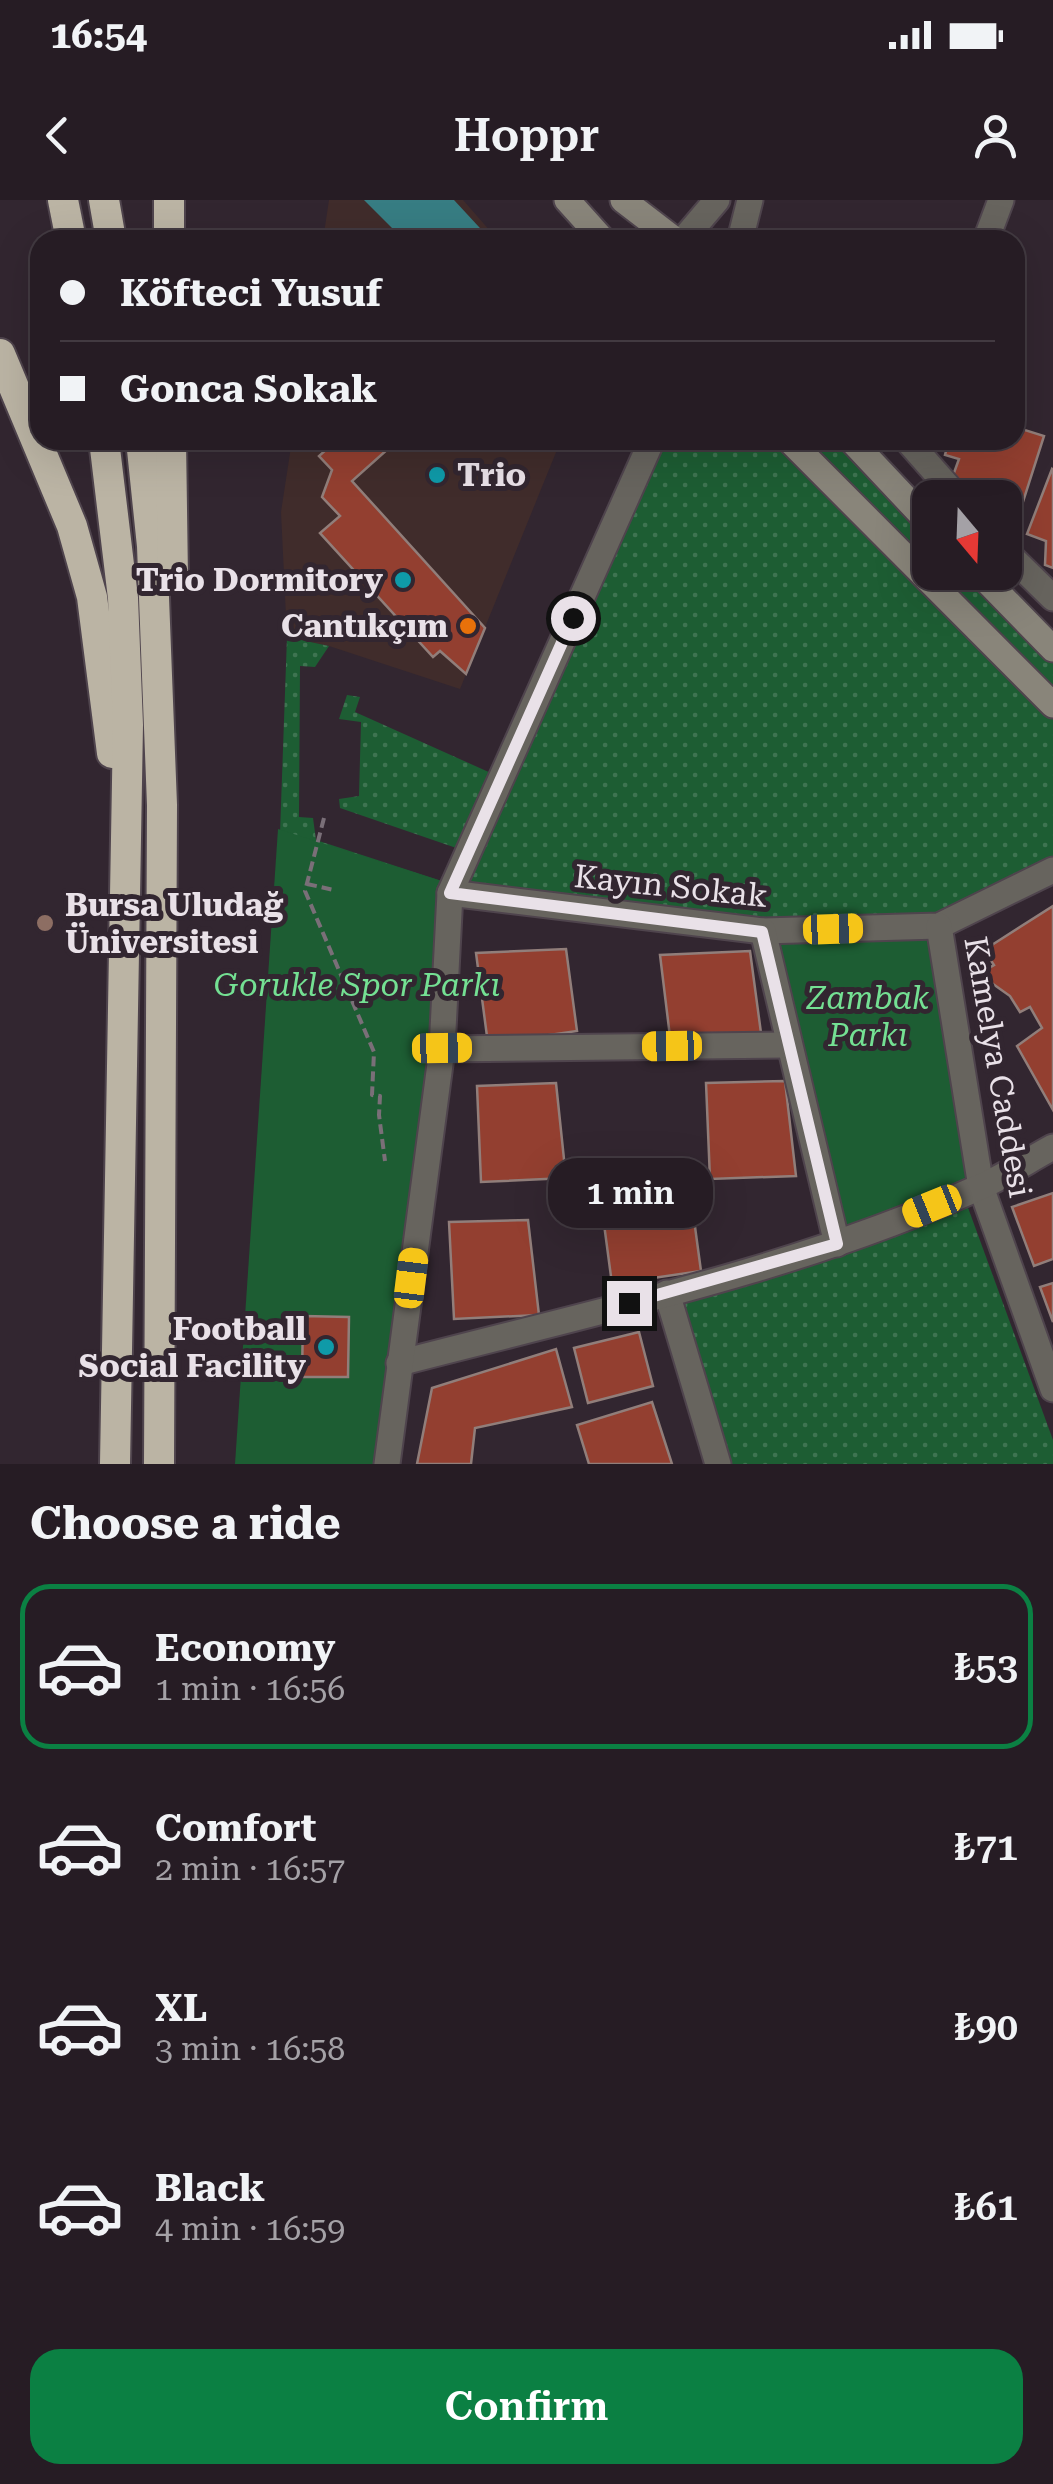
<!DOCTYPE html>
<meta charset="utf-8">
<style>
:root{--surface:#261c24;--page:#322931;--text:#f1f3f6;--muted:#a4a1a6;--line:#423a41;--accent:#0b8043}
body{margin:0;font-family:"Roboto Serif",serif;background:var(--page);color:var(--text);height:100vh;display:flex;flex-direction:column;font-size:38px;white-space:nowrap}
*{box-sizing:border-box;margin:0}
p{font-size:32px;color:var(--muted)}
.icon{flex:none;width:55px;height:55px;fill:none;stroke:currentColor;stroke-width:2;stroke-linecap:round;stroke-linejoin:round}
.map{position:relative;height:1264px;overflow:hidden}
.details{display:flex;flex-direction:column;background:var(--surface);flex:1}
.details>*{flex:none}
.banner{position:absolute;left:30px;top:30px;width:995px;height:220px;border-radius:30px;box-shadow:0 10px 40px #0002,0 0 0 2px var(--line);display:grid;align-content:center;height:220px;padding:0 30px;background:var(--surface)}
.needle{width:65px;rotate:161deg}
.controls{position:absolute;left:912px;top:280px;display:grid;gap:20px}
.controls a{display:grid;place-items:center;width:110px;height:110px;border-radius:20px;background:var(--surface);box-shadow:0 10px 40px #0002,0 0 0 2px var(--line);font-size:50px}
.end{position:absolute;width:45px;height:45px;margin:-22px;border:12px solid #e9e1e8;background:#111;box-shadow:0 0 0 5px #111}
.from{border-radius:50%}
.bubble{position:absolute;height:70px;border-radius:30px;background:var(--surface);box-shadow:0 10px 40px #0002,0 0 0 2px var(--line);font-size:32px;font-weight:600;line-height:70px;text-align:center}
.car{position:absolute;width:30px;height:60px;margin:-30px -15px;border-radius:12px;box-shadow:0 0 8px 2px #0007;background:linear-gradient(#f5c518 24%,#345 0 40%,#f5c518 0 76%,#345 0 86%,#f5c518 0)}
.banner b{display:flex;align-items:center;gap:35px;height:95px;font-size:38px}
.banner b+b{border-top:2px solid var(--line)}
.banner i{width:25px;height:25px;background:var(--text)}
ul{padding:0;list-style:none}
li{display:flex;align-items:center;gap:30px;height:165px;margin:0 20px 15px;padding:0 10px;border:5px solid transparent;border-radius:30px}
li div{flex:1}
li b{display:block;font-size:38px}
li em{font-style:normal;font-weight:600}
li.on{border-color:var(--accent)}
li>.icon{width:90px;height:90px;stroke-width:1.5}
h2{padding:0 30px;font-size:45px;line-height:120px}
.cta{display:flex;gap:20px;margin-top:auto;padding:20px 30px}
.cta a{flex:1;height:115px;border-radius:30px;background:var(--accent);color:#fff;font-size:40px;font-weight:600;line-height:115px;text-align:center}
.status{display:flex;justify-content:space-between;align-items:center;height:70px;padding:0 50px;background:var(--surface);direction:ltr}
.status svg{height:28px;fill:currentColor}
header{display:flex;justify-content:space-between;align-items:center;height:130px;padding:0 30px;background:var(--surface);font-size:45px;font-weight:600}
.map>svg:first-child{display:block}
.commercial{fill:#402c2b}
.grass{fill:url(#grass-dots)}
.park{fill:#1d5d33}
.water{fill:#377d83}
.building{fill:#933f30;stroke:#917e7a;stroke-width:2.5}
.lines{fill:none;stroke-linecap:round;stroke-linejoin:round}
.minor-casing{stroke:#4f444d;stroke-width:29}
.tertiary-casing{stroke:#4f444d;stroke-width:29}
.secondary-casing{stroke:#4f444d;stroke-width:29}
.motorway-casing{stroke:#4f444d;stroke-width:34}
.path{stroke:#7a6f78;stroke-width:4;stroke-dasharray:10 5;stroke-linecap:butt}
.minor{stroke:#67645e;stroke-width:25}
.tertiary{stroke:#67645e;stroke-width:25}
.secondary{stroke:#89857a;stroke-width:25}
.motorway{stroke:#bbb4a4;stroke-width:30}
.route{stroke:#e9e1e8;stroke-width:12}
.culture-dot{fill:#0f9aa8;stroke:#322630;stroke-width:4}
.food-dot{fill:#e8710a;stroke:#322630;stroke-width:4}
.education-dot{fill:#8d6e63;stroke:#322630;stroke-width:4}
.labels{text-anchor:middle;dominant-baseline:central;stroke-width:10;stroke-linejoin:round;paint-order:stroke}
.poi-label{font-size:32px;font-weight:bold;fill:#e9e1e8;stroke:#322630;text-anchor:end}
.street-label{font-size:32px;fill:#e9e1e8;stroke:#322630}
.park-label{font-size:32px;font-style:italic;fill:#74e093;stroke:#322630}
</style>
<div class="status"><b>16:54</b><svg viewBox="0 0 49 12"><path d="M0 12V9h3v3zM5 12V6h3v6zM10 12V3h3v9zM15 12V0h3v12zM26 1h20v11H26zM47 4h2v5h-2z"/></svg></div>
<header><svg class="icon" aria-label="back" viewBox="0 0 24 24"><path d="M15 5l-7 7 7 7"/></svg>Hoppr<svg class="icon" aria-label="person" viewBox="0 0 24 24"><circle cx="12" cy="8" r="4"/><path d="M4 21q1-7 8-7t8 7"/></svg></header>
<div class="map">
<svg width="1053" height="1264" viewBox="0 0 1053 1264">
<defs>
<pattern id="grass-dots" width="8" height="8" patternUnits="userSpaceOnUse" patternTransform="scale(2.5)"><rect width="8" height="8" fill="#1d5d33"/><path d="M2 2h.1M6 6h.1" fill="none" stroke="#3e7451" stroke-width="1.8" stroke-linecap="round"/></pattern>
</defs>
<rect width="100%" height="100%" fill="#322630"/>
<g class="commercial">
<polygon points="329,0 463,0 498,40 323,40"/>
<polygon points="292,240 561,240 460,489 329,446 287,437 281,312"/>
</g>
<g class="grass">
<polygon points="652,240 851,240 930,324 930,372 978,373 1053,449 1053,670 939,726 763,731 465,695 270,913 287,437 329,446 315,467 300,466 299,617 313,618 316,640 454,685 468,652 340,608 339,599 359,596 361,522 339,519 347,495 360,497 355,512 502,578"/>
<polygon points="963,994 1053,1240 1053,1264 718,1264 667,1093"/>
</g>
<g class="park">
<polygon points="278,629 454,685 387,1264 235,1264"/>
<polygon points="939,726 981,987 837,1044 763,731"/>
</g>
<polygon class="water" points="364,0 454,0 491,40 404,40"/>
<g class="building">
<polygon points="1015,227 1044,236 1022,305 951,281 959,259 945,255 949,240 1015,240"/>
<polygon points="337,240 398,240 352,281 485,428 466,474 440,451 433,457 320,333 340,316 322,297 332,270 319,256"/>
<polygon points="1052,269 1053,270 1053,368 1045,365 1046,341 1027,334"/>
<polygon points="1053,706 1053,910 1017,846 1042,828 1030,807 1020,812 1010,796 979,774 994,765 984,750"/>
<polygon points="566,749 577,831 488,844 476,753"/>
<polygon points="750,751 761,833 671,845 660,755"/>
<polygon points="785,881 796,976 710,979 706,883"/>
<polygon points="556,883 566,978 481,982 477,886"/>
<polygon points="690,990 701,1071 612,1084 600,994"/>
<polygon points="1053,993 1053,1059 1034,1066 1012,1007"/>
<polygon points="528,1020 539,1115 454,1119 449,1022"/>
<polygon points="1053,1083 1053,1122 1040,1087"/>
<polygon points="303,1116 349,1117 348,1177 302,1177"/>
<polygon points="639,1132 653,1186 588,1203 574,1148"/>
<polygon points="556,1149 572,1207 475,1228 471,1264 417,1264 432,1188"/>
<polygon points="652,1202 672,1264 589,1264 577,1225"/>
</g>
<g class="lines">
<defs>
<g id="minor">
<polyline points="986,40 1001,0"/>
<polyline points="907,240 958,298"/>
<polyline points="1005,351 1053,398"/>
<polyline points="450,693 763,731 939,726 1053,670"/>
<polyline points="939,726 981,987 1053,1189"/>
<polyline points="763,731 837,1044"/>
<polyline points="442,849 788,845"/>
<polyline points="667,1093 718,1264"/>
<path d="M399 1163C594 1112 796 1070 980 987 1005 976 1029 960 1053 947"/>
</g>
<g id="tertiary">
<polyline points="683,40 717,0"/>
<polyline points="740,40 750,0"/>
<polyline points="387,1264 442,849 450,693 652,240"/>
</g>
<g id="secondary">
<polyline points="567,0 603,40"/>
<polyline points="623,0 675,40"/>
<polyline points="789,240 1053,505"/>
<polyline points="851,240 930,324"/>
<polyline points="978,372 1053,449"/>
</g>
<g id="motorway">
<polyline points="63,0 71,40"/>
<polyline points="104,0 111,40"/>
<polyline points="169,40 169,0"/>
<polyline points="0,154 72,326 92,397 112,553"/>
<polyline points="104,240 123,398 128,525 115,1264"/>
<polyline points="141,240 152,346 162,605 159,1264"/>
<polyline points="171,240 173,378"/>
</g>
</defs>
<use href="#minor" class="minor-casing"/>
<use href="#tertiary" class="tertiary-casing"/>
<use href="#secondary" class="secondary-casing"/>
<use href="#motorway" class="motorway-casing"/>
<g class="path">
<polyline points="324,618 305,691 374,852 372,895 380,896 379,915 385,961"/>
<polyline points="307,684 334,690"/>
</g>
<use href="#minor" class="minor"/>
<use href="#tertiary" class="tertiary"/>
<use href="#secondary" class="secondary"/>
<use href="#motorway" class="motorway"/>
</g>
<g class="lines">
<polyline class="route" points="573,418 450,693 762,732 837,1044 629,1103"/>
</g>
<g class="culture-dot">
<circle cx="437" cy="275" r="10"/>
<circle cx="403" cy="380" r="10"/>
<circle cx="326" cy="1147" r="10"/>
</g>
<circle class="food-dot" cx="468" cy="426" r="10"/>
<circle class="education-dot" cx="45" cy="723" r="10"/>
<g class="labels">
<g class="poi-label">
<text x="457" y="275" text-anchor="start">Trio</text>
<text x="383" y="380">Trio Dormitory</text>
<text x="448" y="426">Cantıkçım</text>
<text x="65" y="705" text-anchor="start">Bursa Uludağ<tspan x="65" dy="37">Üniversitesi</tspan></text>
<text x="306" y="1129">Football<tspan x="306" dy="37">Social Facility</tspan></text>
</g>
<g class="street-label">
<text transform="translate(671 686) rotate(6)">Kayın Sokak</text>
<text transform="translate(998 867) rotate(80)">Kamelya Caddesi</text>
</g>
<g class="park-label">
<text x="357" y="785">Gorukle Spor Parkı</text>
<text x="868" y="798">Zambak<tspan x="868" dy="37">Parkı</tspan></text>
</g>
</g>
</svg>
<div class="controls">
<a><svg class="needle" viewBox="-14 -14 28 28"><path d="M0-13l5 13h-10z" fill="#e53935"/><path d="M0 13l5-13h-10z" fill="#a4a1a6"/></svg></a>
</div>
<i class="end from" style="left:573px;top:418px"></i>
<i class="end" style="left:629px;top:1103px"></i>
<div class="bubble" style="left:548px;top:958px;width:165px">1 min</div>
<i class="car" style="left:833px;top:729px;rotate:88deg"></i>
<i class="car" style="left:672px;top:846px;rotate:269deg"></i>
<i class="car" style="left:442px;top:848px;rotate:89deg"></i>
<i class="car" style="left:932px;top:1006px;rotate:248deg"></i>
<i class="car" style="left:411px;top:1078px;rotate:7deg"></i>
<div class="banner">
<b><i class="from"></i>Köfteci Yusuf</b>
<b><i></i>Gonca Sokak</b>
</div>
</div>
<section class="details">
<h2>Choose a ride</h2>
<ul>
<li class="on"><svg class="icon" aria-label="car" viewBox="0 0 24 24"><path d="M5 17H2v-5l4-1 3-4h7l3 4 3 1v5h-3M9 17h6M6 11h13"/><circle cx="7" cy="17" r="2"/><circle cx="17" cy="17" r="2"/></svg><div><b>Economy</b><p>1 min · 16:56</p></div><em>₺53</em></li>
<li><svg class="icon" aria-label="car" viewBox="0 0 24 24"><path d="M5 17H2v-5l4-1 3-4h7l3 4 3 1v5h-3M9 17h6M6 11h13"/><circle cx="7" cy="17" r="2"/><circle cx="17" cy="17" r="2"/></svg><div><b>Comfort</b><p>2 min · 16:57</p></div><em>₺71</em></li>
<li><svg class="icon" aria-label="car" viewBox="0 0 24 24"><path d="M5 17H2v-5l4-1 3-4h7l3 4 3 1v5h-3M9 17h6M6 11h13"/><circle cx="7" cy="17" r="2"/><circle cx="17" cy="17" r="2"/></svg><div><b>XL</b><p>3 min · 16:58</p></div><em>₺90</em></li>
<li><svg class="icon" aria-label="car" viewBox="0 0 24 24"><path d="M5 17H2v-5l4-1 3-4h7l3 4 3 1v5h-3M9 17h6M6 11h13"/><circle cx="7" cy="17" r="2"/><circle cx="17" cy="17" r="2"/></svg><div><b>Black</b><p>4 min · 16:59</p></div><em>₺61</em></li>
</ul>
<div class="cta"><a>Confirm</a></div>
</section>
